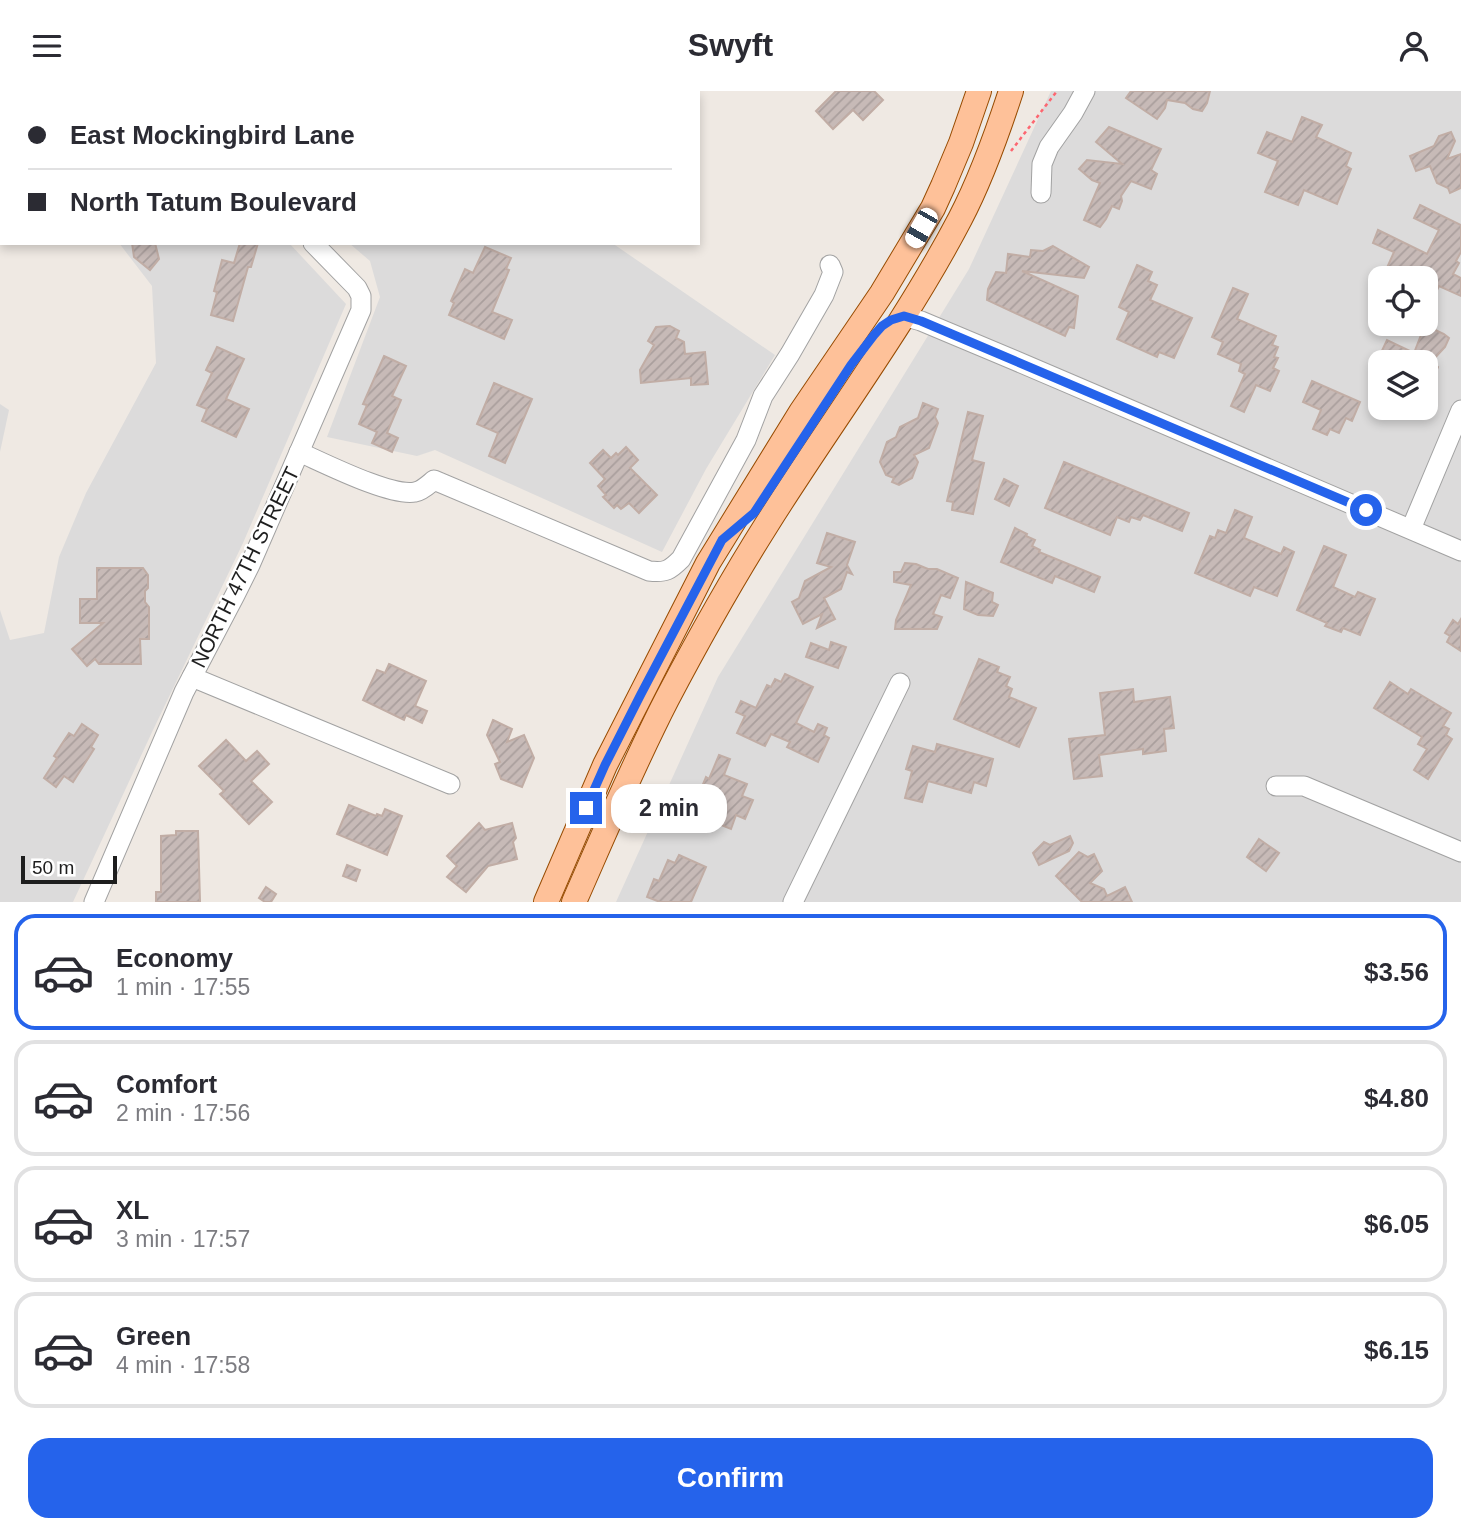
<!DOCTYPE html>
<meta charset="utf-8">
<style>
:root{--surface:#fff;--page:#f7f7f7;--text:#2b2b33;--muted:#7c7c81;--line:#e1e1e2;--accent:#2563eb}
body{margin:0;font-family:Arial,sans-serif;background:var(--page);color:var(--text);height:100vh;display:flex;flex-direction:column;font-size:26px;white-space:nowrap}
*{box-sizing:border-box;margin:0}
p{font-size:23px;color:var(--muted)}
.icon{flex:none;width:38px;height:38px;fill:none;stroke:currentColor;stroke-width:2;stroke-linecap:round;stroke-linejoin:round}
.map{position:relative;height:811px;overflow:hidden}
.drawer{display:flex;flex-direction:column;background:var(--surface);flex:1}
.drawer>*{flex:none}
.guide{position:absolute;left:0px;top:0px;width:700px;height:154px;box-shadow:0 4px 10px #0003;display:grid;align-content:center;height:154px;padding:0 28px;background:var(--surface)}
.buttons{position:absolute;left:1368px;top:175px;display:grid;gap:14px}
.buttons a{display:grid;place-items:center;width:70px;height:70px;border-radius:14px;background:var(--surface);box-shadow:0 4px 10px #0003;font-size:35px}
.scale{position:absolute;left:21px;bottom:18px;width:96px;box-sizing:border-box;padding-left:7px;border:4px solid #1e1e1e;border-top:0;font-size:19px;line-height:24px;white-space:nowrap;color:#1e1e1e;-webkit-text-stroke:5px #fff;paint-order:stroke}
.end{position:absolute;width:32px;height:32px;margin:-16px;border:9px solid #2563eb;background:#fff;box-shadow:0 0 0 4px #fff}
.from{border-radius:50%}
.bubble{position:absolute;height:49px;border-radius:21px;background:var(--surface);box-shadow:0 4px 10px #0003;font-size:23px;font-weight:700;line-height:49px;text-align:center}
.car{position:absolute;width:21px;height:42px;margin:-21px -10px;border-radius:9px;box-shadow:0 0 5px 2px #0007;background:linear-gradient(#fff 24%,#345 0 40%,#fff 0 76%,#345 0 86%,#fff 0)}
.guide b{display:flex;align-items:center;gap:24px;height:66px;font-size:26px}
.guide b+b{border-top:2px solid var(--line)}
.guide i{width:18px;height:18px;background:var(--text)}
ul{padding:12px 0 0;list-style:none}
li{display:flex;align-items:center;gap:21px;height:116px;margin:0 14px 10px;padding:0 14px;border:4px solid var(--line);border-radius:21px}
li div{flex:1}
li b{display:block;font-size:26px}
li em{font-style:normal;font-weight:700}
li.current{border-color:var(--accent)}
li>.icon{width:63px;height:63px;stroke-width:1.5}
.button{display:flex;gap:14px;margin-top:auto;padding:14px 28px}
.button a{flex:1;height:80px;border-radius:21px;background:var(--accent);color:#fff;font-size:28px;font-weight:700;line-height:80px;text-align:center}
header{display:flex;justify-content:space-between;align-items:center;height:91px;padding:0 28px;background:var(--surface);font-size:32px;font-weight:700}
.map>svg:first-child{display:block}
.residential{fill:#dcdbdb;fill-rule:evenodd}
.building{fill:url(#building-hatch);stroke:#c1ada5;stroke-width:2}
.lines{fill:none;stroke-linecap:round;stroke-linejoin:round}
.minor-casing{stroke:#a2a2a2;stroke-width:21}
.major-casing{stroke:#974b00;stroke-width:26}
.path{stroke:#fd6670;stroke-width:2.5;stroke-dasharray:3.5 3.5;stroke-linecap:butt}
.minor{stroke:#fff;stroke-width:19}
.major{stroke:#fec199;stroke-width:24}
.route{stroke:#2563eb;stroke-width:9}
.labels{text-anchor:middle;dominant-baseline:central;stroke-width:5;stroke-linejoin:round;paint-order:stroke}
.street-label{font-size:21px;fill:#1e1e1e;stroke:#fff}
</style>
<header><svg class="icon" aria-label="menu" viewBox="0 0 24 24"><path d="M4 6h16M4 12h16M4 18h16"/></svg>Swyft<svg class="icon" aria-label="person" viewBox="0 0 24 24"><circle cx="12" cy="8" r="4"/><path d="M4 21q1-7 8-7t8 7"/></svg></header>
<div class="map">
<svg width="1461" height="811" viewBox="0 0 1461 811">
<defs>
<pattern id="building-hatch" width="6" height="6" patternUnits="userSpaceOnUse" patternTransform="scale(1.75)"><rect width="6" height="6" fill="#c7bab7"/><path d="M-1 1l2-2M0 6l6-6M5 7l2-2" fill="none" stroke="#aa9f9d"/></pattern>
</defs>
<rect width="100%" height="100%" fill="#efe9e3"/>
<g class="residential">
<polygon points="71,0 422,0 420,2 69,2"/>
<path d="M1051 0H1461V811H616L718 586 969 178ZM1381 187H1426V233H1381ZM1381 271H1426V317H1381Z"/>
<polygon points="119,152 289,152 346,213 243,452 153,639 73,811 0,811 0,519 10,549 44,542 59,466 86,402 156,272 152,195"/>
<polygon points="349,152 612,152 775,264 706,378 662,461 435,359 417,365 327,346 380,206 370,170"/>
<polygon points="0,313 9,319 0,361"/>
</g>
<g class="building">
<polygon points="836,0 874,0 883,9 863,29 853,19 833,38 816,20"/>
<polygon points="1131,0 1210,0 1207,12 1202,20 1193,18 1185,12 1167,9 1165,17 1157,28 1126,7"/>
<polygon points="1302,26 1322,34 1316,46 1351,62 1346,75 1351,78 1337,113 1304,99 1298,114 1265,101 1278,70 1258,62 1267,41 1292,51"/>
<polygon points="1109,36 1161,58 1151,79 1157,83 1151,98 1131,90 1121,105 1122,110 1119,118 1112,115 1106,128 1100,136 1084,129 1100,92 1092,89 1079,78 1087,69 1122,73 1096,51"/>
<polygon points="1451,41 1455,50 1447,68 1461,63 1461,97 1450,102 1448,97 1437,92 1430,75 1416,80 1410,65 1434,55 1439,45"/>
<polygon points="1420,114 1461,134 1461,161 1456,170 1459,172 1453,183 1461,187 1461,205 1439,195 1435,203 1426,198 1426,187 1403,187 1386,179 1394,161 1373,152 1378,139 1427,163 1439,139 1414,127"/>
<polygon points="132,152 155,152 159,168 150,179 134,166"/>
<polygon points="240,152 258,152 251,176 248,176 233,230 211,224 217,201 214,200 222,169 234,172"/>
<polygon points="1053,155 1089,176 1084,187 1022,180 1078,205 1074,237 1069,236 1065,245 987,209 988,198 996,181 1006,182 1008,163 1030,166 1031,159 1043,160"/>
<polygon points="485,156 511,167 506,178 509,179 492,221 512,229 504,248 449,224 454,212 451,210 465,178 473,182"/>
<polygon points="1137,174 1152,181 1148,190 1157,194 1150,209 1192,227 1174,267 1159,261 1157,266 1117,248 1129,221 1119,216"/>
<polygon points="1233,197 1248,203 1237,228 1276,245 1272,254 1278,256 1274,266 1278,267 1273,277 1279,280 1270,300 1256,294 1244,321 1231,315 1245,283 1239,280 1241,273 1218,263 1223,251 1212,246"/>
<polygon points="670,235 679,240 676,247 684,251 685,263 705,261 708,293 691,294 691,287 641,292 640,279 654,254 648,250 656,236"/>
<polygon points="1429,236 1444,243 1449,247 1445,256 1432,270 1435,271 1432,271 1438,276 1426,301 1426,271 1385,271 1379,266 1387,249 1414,262 1421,244"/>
<polygon points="217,256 244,268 226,308 249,318 236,346 202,330 207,318 197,314 212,282 206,279"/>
<polygon points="384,265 406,275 392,305 401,309 387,342 398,347 392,361 372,352 377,341 359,333 367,314 363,313"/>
<polygon points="1312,290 1360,311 1352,330 1346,327 1339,342 1330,338 1327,344 1313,338 1321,319 1303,311"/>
<polygon points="494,292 532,308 505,372 489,365 498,342 477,333"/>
<polygon points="923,312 938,318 935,326 938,332 929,357 914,364 918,371 912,387 899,394 892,391 894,387 886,384 880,371 887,351 896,346 900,336 918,327"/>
<polygon points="968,321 983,325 972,369 984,372 973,423 952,419 953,411 947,410"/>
<polygon points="626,356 638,369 630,377 657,404 639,422 629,412 621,418 617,414 614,417 603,406 606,404 598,395 605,388 590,372 603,359 611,367 616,362 618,364"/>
<polygon points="1064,371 1189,422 1182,440 1143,424 1140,429 1131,426 1129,431 1117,426 1110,444 1045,417"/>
<polygon points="1004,388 1018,395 1009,415 995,408"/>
<polygon points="1235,419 1252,426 1244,447 1281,463 1284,456 1294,461 1277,505 1254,496 1250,505 1195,482 1210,445 1215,447 1218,439 1226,442"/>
<polygon points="1015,437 1027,443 1026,445 1035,449 1032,455 1040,459 1039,461 1100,486 1094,501 1055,485 1052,492 1001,471"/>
<polygon points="827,442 855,451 847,474 852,483 847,481 841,498 824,507 835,528 817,537 822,523 803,533 792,511 799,507 805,490 831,476 817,472"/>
<polygon points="1324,455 1346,464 1333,496 1355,506 1358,501 1375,508 1360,544 1343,537 1341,541 1325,535 1327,532 1297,519"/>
<polygon points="905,472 916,473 928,478 937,478 958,487 950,507 941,504 933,523 942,526 937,538 895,538 896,529 911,494 894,491 894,481 901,481"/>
<polygon points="97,477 143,477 148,484 148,497 145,500 145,511 149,516 149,548 140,548 141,573 99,573 95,568 87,575 72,558 103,532 80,532 80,508 97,508"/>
<polygon points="966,491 993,502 992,511 998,514 993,525 978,524 964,518"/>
<polygon points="1461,528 1461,560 1447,551 1450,545 1445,542 1453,529 1458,533"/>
<polygon points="831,551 846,556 838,577 806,566 811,552 829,559"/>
<polygon points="979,568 999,576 997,581 1010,586 1006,595 1012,598 1009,606 1036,617 1019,656 954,628"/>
<polygon points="389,573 426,590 415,615 427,620 422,632 406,624 404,629 363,609 377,579 385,582"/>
<polygon points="785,583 813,596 796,632 814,641 818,633 827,637 824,644 829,647 818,671 787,656 790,651 771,643 765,655 737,642 745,625 736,621 741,610 756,617 767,594 771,596 775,588 781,591"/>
<polygon points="1390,591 1408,603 1411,598 1451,622 1443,635 1449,638 1446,644 1452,648 1428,688 1414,679 1427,658 1418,653 1422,646 1374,617"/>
<polygon points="1133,598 1134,611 1170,606 1174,637 1164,638 1166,660 1143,663 1143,658 1099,664 1102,685 1074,688 1069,648 1105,644 1100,602"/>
<polygon points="493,629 512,638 507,651 524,644 534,667 522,696 501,688 495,673 500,671 487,644"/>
<polygon points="82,633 98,644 91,656 94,658 73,691 64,685 56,696 44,687 57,667 54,665 69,642 74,645"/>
<polygon points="226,649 246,670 257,660 269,673 251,690 272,711 249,733 220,703 224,700 199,675"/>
<polygon points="937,653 993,668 986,695 974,691 971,702 928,690 922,711 905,707 912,680 906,678 913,655 935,661"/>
<polygon points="719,664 730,668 724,684 747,693 742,705 753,709 745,728 736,724 731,738 691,722 706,686 709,688"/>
<polygon points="349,714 376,725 377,723 382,725 385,718 402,725 387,764 337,743"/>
<polygon points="479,732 485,739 512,732 516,747 513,751 517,768 488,775 466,801 447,786 457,775 447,765"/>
<polygon points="176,740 198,740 200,811 156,811 156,801 161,801 161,745 176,744"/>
<polygon points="1070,745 1073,752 1069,760 1039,774 1033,762 1044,751 1050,754"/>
<polygon points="1259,748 1279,762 1266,780 1247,766"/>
<polygon points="1079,761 1088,766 1094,763 1102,780 1090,792 1104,798 1107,805 1125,796 1132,811 1082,811 1056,785"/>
<polygon points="679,764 706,776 691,811 660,811 647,806 654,788 659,790 668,769 675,772"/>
<polygon points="347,774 360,779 356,790 343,785"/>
<polygon points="266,796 276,803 271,811 265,811 259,807"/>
</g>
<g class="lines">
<defs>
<g id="minor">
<polyline points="1041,102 1042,73 1049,56 1073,22 1085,0"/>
<polyline points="903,225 921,230 1014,269 1461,460"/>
<path d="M299 361C324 372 391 406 415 401 422 400 429 393 434 389L649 480C666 482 670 479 681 468L746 349 763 305 790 263 824 204 833 181 830 174"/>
<polyline points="1411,438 1461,319"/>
<polyline points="192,586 450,693"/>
<polyline points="1276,695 1304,695 1461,761"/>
<polyline points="94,811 184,601 235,504 250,474 361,219 361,205 357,197 313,152"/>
<polyline points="793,811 900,592"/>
</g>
<g id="major">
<polyline points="546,811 605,674 708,472 801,321 882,202 933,117 943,95 961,52 979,0"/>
<path d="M574 811C604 743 633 674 667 608 698 549 731 490 767 433 831 331 904 235 960 128 981 88 997 43 1011 0"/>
</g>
</defs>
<use href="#minor" class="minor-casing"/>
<use href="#major" class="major-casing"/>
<polyline class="path" points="1011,60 1057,0"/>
<use href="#minor" class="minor"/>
<use href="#major" class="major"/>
</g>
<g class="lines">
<polyline class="route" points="586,717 605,674 641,603 722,449 754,422 851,274 874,244 882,235 891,229 904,225 921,230 1366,419"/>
</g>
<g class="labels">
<g class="street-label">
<text transform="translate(245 476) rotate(-64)">NORTH 47TH STREET</text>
</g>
</g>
</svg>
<div class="buttons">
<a><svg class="icon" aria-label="locate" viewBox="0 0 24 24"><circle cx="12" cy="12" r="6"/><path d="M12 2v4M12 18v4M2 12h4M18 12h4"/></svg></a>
<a><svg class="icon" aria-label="layers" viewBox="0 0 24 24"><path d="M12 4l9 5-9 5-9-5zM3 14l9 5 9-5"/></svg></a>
</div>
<div class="scale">50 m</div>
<i class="end from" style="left:1366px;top:419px"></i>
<i class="end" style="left:586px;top:717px"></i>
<div class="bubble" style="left:611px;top:693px;width:116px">2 min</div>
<i class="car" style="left:921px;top:137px;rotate:210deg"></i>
<div class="guide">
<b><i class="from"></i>East Mockingbird Lane</b>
<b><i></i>North Tatum Boulevard</b>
</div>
</div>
<section class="drawer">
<ul>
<li class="current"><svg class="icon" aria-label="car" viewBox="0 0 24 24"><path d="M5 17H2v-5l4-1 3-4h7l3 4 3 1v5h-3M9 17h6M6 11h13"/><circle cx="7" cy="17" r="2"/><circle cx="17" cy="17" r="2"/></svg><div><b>Economy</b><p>1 min · 17:55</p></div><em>$3.56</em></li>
<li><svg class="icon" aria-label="car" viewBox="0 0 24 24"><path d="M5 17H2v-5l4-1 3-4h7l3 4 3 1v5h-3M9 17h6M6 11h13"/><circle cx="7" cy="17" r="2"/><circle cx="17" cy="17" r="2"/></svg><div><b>Comfort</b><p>2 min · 17:56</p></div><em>$4.80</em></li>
<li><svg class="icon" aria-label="car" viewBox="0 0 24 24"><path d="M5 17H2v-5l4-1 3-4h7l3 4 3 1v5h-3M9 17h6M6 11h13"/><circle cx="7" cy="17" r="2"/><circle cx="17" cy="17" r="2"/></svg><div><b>XL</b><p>3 min · 17:57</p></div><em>$6.05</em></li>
<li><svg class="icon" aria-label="car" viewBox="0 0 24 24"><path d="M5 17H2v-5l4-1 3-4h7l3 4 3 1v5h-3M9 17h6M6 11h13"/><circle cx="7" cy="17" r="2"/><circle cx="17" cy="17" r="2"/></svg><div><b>Green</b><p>4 min · 17:58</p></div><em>$6.15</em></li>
</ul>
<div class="button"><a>Confirm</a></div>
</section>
